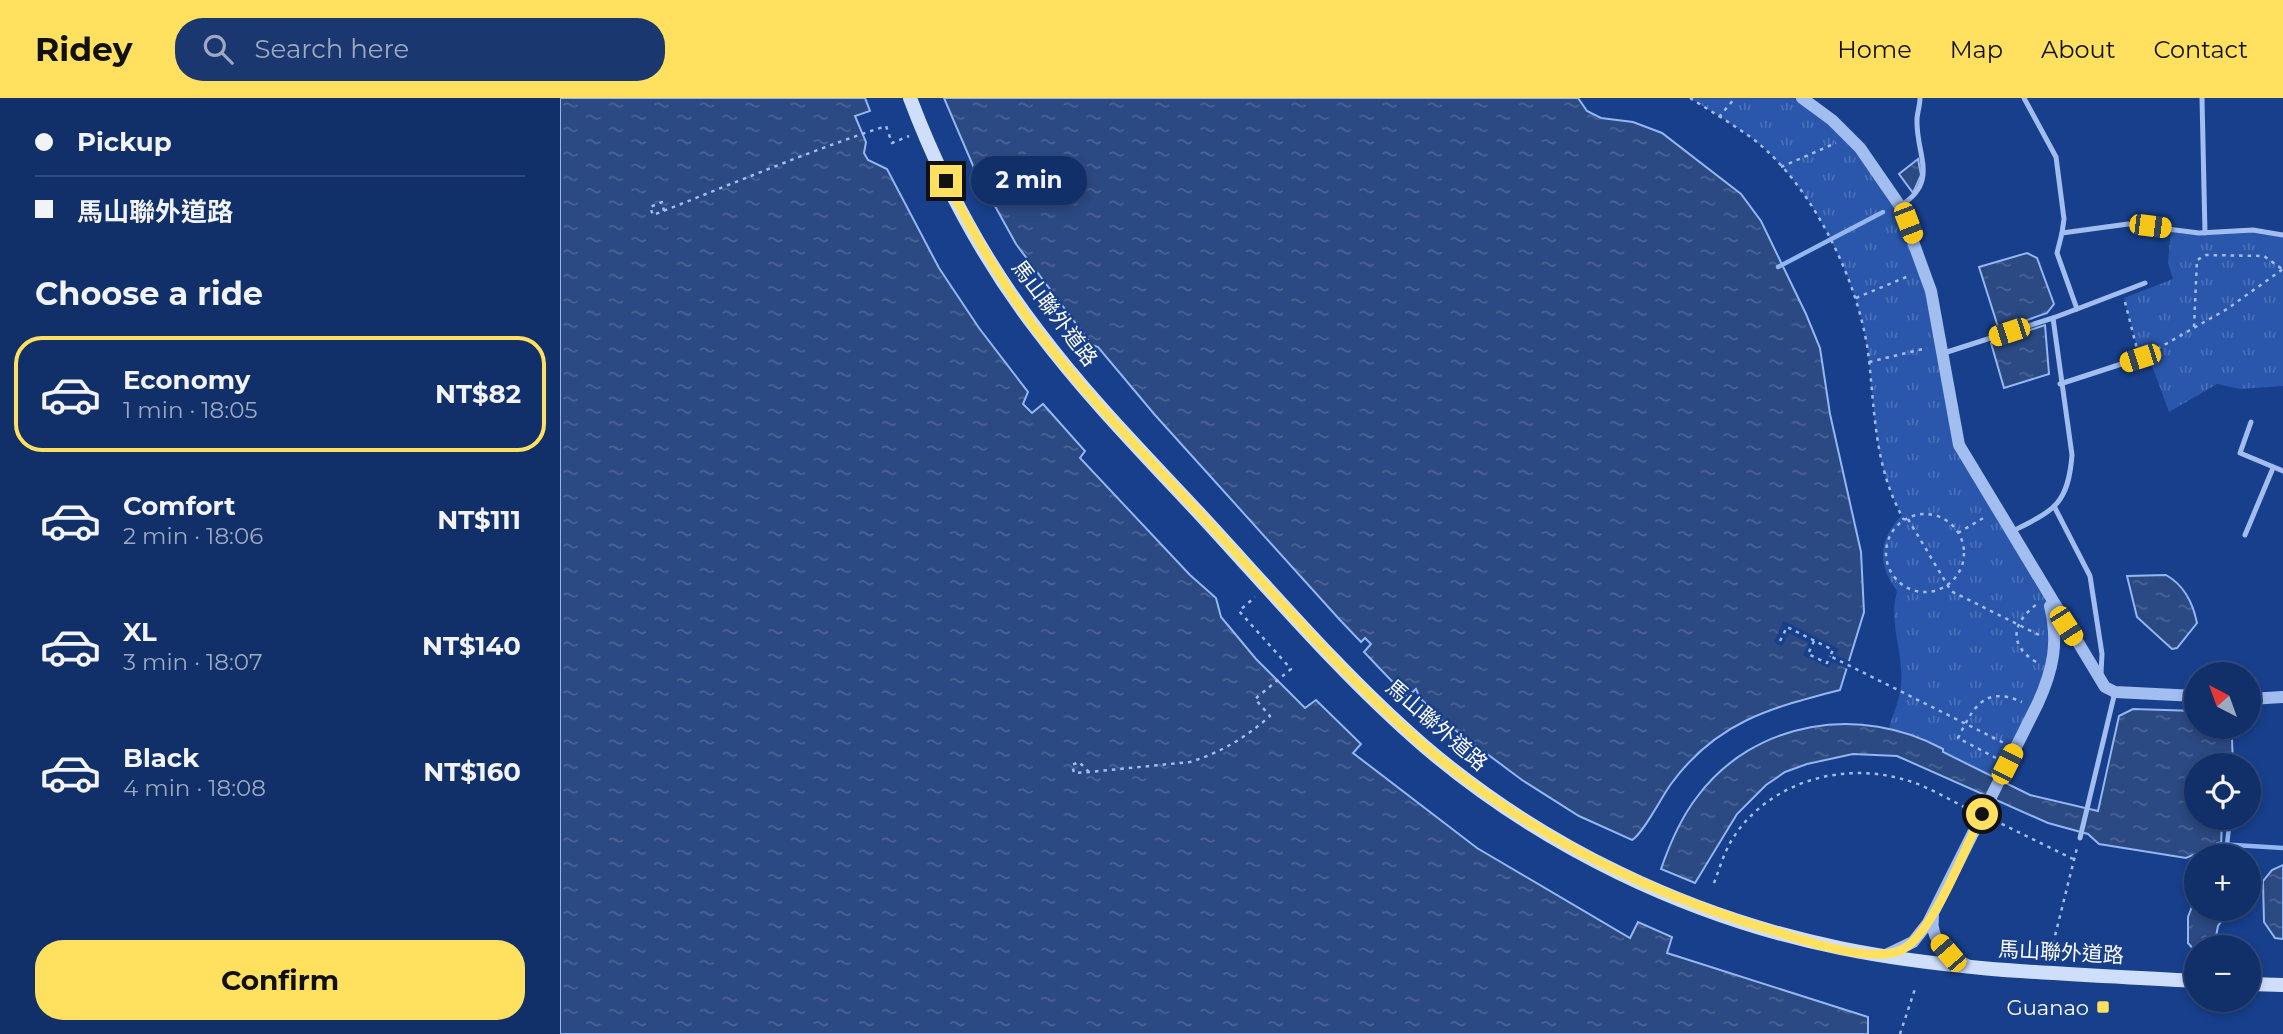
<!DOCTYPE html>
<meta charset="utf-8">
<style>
:root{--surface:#112f69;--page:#1a376f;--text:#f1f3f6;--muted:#9ca9c0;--line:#304a7d;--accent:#ffe15f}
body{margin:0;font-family:Montserrat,"Noto Sans TC",sans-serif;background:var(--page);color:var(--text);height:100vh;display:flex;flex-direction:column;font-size:26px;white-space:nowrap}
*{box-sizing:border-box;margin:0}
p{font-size:23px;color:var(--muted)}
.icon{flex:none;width:38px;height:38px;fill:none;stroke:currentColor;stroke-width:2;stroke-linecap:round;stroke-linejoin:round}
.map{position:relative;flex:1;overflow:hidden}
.sheet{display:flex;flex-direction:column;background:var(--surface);width:560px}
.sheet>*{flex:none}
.guide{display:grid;align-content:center;height:154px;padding:0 35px;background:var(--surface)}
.needle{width:46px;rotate:319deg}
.tools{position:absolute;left:1624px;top:564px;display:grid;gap:14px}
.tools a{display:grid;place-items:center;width:77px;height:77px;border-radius:50%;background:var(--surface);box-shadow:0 4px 10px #0003,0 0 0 2px var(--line);font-size:35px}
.end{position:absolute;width:32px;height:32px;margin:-16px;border:9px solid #ffe15f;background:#111;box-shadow:0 0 0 4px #111}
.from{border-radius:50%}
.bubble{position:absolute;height:49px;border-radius:24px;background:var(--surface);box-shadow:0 4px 10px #0003,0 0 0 2px var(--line);font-size:23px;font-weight:700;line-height:49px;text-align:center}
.car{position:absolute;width:21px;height:42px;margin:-21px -10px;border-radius:9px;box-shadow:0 0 5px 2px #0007;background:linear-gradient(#f5c518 24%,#345 0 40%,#f5c518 0 76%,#345 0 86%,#f5c518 0)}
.guide b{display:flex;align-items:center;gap:24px;height:66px;font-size:26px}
.guide b+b{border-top:2px solid var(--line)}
.guide i{width:18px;height:18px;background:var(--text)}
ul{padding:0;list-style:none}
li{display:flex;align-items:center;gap:21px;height:116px;margin:0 14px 10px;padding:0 21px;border:4px solid transparent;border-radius:28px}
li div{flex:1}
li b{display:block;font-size:26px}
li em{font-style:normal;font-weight:700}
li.on{border-color:var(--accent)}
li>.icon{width:63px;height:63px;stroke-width:1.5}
h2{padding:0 35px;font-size:32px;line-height:84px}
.cta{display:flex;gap:14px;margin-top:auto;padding:14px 35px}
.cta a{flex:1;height:80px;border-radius:28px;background:var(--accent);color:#111;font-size:28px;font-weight:700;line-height:80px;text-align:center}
header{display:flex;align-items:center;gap:42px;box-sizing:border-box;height:98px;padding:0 35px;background:var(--accent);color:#111}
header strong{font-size:33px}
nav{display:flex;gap:38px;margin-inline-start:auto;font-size:24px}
.search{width:490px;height:63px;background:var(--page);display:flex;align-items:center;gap:18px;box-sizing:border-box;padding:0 24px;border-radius:28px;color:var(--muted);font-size:26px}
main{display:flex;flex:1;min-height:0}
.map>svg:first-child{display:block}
.park{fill:url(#park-tufts)}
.water{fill:url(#water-ripples);stroke:#94b6f1;stroke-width:2}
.pier{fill:#173f8c}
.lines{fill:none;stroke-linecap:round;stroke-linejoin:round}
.stream{stroke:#94b6f1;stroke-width:4.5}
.path{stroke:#a2bdef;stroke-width:2.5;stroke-dasharray:3.5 5;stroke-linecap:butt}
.service{stroke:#a2bdef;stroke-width:5}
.tertiary{stroke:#a2bdef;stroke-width:12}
.secondary{stroke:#cfdefa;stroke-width:14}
.route{stroke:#ffe15f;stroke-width:9}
.poi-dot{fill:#ffe15f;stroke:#173f8c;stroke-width:2.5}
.labels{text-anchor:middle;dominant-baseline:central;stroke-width:5;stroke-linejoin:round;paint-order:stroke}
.street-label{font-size:21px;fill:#fff;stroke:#173f8c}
.poi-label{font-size:21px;fill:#fff;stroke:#173f8c;text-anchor:end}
</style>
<header>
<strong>Ridey</strong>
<div class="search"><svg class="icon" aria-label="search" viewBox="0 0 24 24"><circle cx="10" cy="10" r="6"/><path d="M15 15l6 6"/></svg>Search here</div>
<nav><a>Home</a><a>Map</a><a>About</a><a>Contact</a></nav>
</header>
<main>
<section class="sheet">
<div class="guide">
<b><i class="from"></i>Pickup</b>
<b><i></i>馬山聯外道路</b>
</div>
<h2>Choose a ride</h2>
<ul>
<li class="on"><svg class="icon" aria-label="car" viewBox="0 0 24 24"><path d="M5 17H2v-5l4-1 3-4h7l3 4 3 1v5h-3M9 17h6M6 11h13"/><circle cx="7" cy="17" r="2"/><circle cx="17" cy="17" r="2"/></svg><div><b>Economy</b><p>1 min · 18:05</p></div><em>NT$82</em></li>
<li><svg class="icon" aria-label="car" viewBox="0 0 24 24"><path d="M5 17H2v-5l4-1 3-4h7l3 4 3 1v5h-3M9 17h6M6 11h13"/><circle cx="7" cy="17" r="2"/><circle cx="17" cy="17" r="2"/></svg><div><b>Comfort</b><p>2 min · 18:06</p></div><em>NT$111</em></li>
<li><svg class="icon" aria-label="car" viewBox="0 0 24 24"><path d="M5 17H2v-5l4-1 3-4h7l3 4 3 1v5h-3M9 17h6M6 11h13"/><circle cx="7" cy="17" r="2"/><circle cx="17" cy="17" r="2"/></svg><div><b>XL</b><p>3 min · 18:07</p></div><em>NT$140</em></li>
<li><svg class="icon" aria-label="car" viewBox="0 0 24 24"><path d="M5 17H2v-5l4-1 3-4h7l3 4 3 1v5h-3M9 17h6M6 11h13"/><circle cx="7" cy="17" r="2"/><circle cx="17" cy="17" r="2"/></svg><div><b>Black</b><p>4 min · 18:08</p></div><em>NT$160</em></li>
</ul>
<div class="cta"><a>Confirm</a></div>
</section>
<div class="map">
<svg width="1723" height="936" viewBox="0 0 1723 936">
<defs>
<pattern id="park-tufts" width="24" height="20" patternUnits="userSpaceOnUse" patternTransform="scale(1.75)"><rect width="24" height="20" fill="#2a57ab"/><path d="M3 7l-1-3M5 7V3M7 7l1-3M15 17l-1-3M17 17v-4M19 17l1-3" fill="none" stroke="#4a70b8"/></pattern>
<pattern id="water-ripples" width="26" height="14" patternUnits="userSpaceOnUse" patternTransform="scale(1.75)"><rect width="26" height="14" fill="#2b4982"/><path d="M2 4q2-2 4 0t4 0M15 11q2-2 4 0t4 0" fill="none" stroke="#4b6495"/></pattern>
</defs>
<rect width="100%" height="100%" fill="#173f8c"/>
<g class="park">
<path d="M1130 0H1242L1312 66 1366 174 1399 347 1487 497 1496 549 1439 681 1382 654 1383 651 1329 630C1333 616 1340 601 1341 587 1344 554 1328 526 1337 493 1317 466 1318 442 1342 417 1314 367 1315 316 1309 262 1301 188 1255 92 1197 44 1176 28 1152 14 1130 0Z"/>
<path d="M1611 131C1649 136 1686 130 1723 137V288L1680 291 1657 286 1609 314 1590 262 1581 264 1564 200 1613 181 1608 165Z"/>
</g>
<g class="water">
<polygon points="0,0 305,0 310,13 295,18 306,44 304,55 308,62 327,71 379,170 419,230 468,294 463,306 472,315 483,306 525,353 520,360 630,477 656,500 661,519 696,561 745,610 756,602 801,646 793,655 917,750 1070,840 1078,824 1112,839 1107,855 1308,919 1308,936 0,936"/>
<path d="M384 0H1018L1027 13 1041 20 1073 24 1102 35 1181 96 1201 123 1246 216 1260 250 1270 316 1301 454 1304 514 1280 592C1210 610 1156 624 1111 686 1102 698 1083 736 1072 742L1019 718 962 682 883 623 860 600 856 591 847 599 804 554 811 546 805 540 801 544 780 522 595 317 538 249 532 247 456 146 414 70Z"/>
<polygon points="1358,61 1361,77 1353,95 1339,76"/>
<polygon points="1467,155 1477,160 1494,206 1487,215 1439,232 1419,169"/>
<polygon points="1485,227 1489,276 1444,290 1431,245"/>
<path d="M1606 477C1624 487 1633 505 1637 525L1617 550 1612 551 1577 519 1567 478Z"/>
<path d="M1573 611 1636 613V628H1662L1672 641 1673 667H1636V719H1662L1661 751 1651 749 1626 760 1539 746 1528 736 1488 725 1337 658 1293 656 1247 666 1225 674 1206 687 1177 716 1135 785 1101 771C1110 745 1120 721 1137 699 1194 622 1301 606 1383 651V654L1470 697 1538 713 1559 618Z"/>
<polygon points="1723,767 1723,841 1715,840 1704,824 1703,783 1712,772"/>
<polygon points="1636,798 1636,810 1671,810 1658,828 1654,849 1636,849 1636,854 1628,845 1628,819"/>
</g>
<polygon class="pier" points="1224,523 1279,551 1276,557 1293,565 1290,572 1272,564 1269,570 1243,557 1249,545 1229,535 1222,548 1214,544"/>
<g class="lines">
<g class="stream">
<polyline points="1218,169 1323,114"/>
<polyline points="1658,746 1723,750"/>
<polyline points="1667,747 1670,719"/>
</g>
<g class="path">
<path d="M1130 0C1152 14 1176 28 1197 44 1255 92 1301 188 1309 262 1315 318 1315 371 1344 422"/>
<polyline points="1159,19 1175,0"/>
<polyline points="1221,69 1276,45"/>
<path d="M104 113 102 104 90 109 93 117C170 87 246 54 326 28L332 45 349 38"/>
<polyline points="1296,200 1351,177"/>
<polyline points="1565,204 1577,251"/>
<polyline points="1634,229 1637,162 1646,157 1704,158 1722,171"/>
<polyline points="1590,255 1667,211 1723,171"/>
<polyline points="1309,264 1367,250"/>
<circle cx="1365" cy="455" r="39"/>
<polyline points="1348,421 1391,493 1479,537"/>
<polyline points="1398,435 1425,419"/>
<polyline points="1220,543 1227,529 1273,552 1270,558 1444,645"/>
<polyline points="1254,543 1248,556 1267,565 1270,558"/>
<path d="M1476 564C1447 546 1453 524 1477 506"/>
<path d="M1436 660 1398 640C1413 610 1424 587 1462 604"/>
<path d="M529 674 519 664 512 667 514 675 529 674 630 664C662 654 685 640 710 618L695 601 731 571 679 513 695 499"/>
<polyline points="1434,722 1513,761"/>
<path d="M1154 785C1159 772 1163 758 1170 745 1204 686 1279 663 1342 681 1366 687 1388 701 1410 712"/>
<polyline points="1489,862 1517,750"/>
<polyline points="1340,936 1355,891"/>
</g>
<g class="service">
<polyline points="1464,0 1496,59 1504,121 1502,135"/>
<polyline points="1642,0 1645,135"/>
<path d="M1340 108C1380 83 1356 58 1357 22 1357 15 1360 8 1360 0"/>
<polyline points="1517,211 1585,185"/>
<polyline points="1493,220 1517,211 1497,155 1502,135 1568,126 1639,135 1693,132 1723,137"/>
<path d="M1384 255 1493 220 1512 357C1508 407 1494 412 1453 433"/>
<polyline points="1500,286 1580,260"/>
<polyline points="1691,324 1680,355 1723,373"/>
<polyline points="1495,410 1530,478 1542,556 1541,575"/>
<polyline points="1685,437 1713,370"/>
<polyline points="1520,740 1555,594"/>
</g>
<g class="tertiary">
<polyline points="1242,0 1272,22 1300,50 1340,108 1371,193 1399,347 1545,589 1555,594 1636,598"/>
<polyline points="1689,601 1723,599"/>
<path d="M1373 819C1369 843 1390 858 1409 868"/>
<path d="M1326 857 1353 844 1368 825 1478 605C1493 572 1499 544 1490 508"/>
</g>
<g class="secondary">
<path d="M350 0C381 82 424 163 478 233 526 297 583 355 638 414 711 493 782 577 864 648 981 748 1128 819 1280 850 1397 874 1517 876 1636 883"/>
<polyline points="1689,886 1723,887"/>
</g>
</g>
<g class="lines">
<path class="route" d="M386 83C413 135 441 185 476 231 526 298 586 358 643 419 714 496 784 578 863 647 966 735 1088 796 1217 834 1247 843 1315 867 1343 851 1373 835 1406 748 1422 716"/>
</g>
<rect class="poi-dot" x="1536" y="902" width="14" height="14" rx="3.5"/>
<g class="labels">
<g class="street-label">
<text transform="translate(495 215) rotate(53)">馬山聯外道路</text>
<text transform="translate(877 627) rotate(41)">馬山聯外道路</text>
<text transform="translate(1501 854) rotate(3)">馬山聯外道路</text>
</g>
<g class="poi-label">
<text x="1529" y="909">Guanao</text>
</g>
</g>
</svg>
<div class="tools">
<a><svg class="needle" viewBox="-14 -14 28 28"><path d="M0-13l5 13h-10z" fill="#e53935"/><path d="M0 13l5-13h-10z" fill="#9ca9c0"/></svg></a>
<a><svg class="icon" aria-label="locate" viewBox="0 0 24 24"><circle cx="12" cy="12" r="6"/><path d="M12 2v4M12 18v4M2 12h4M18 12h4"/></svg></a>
<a>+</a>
<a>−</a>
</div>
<i class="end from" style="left:1422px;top:716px"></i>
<i class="end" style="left:386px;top:83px"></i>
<div class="bubble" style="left:411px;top:58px;width:116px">2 min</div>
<i class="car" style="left:1348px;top:125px;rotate:159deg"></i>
<i class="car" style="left:1590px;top:128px;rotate:97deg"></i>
<i class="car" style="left:1449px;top:234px;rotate:252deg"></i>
<i class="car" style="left:1580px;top:260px;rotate:252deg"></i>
<i class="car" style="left:1506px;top:528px;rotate:147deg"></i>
<i class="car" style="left:1447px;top:666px;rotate:27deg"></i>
<i class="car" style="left:1388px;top:855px;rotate:319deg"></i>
</div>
</main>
